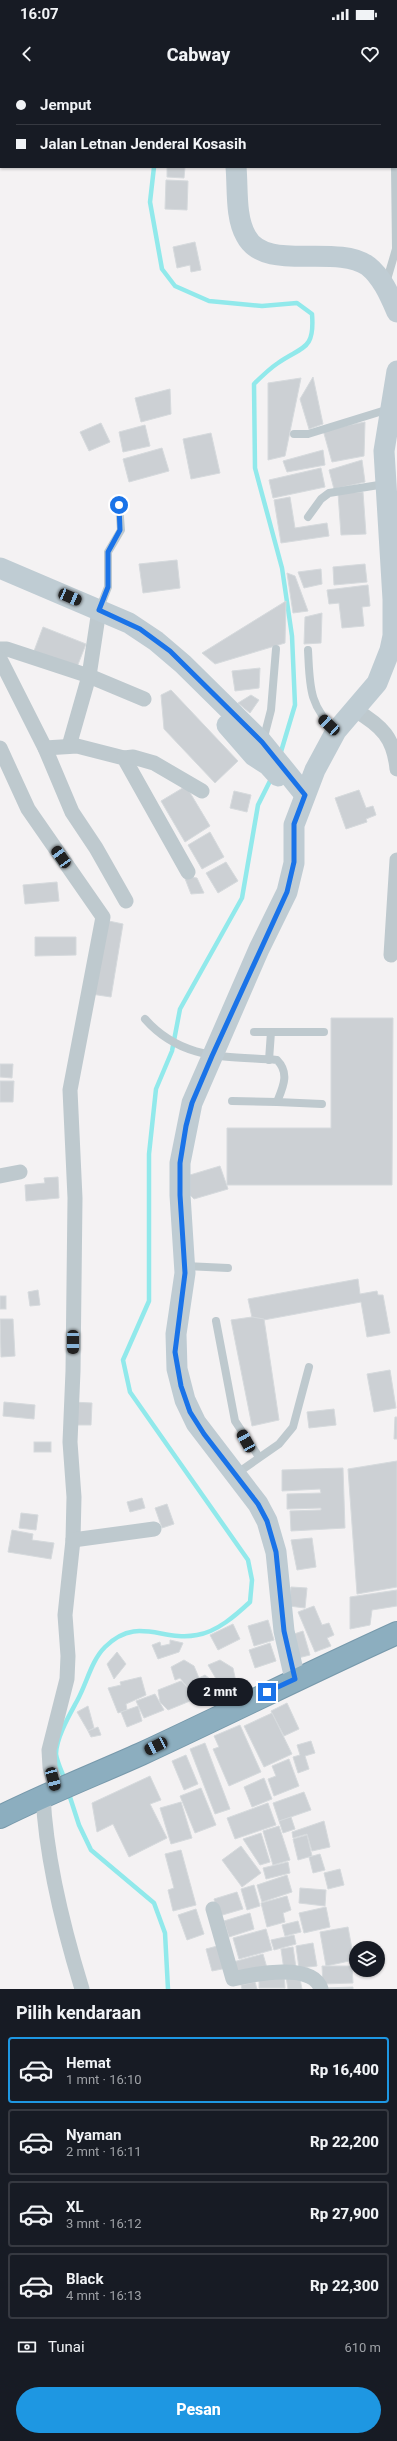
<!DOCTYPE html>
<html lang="id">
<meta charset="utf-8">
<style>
:root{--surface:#171b24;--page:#20242c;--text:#f1f3f6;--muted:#9ea1a6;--line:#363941;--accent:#1e97e2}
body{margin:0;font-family:Roboto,sans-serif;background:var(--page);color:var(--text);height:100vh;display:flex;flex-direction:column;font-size:15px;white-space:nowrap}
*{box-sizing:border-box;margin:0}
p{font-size:13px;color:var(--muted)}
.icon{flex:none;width:22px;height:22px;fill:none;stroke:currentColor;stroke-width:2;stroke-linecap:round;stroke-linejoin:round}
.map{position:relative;height:1909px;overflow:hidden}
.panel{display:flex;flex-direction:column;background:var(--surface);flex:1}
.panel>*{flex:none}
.banner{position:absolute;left:0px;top:0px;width:397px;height:88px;box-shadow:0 1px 3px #0004;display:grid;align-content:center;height:88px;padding:0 16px;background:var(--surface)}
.buttons{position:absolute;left:349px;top:1861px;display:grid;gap:8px}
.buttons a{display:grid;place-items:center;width:36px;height:36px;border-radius:50%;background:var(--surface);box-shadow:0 1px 3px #0004;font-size:20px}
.end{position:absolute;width:18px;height:18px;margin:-9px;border:5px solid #1a73e8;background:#fff;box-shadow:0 0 0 2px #fff}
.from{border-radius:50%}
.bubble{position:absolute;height:28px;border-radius:14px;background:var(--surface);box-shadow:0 1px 3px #0004;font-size:13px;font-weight:800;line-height:28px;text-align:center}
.car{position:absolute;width:12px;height:24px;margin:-12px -6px;border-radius:5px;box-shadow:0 0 3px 1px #0007;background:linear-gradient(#222 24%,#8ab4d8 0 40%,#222 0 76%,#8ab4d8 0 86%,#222 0)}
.banner b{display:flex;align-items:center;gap:14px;height:38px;font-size:15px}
.banner b+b{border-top:1px solid var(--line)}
.banner i{width:10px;height:10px;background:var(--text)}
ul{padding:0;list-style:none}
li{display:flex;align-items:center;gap:12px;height:66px;margin:0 8px 6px;padding:0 8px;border:2px solid var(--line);border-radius:4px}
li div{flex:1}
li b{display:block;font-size:15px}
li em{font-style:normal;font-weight:800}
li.on{border-color:var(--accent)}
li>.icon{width:36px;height:36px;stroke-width:1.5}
h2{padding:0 16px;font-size:18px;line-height:48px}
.pay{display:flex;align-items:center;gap:10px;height:44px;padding:0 16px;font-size:15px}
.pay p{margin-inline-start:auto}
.primary-button{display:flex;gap:8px;margin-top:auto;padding:8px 16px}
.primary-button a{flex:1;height:46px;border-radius:24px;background:var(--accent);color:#fff;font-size:16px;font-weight:800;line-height:46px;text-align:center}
.status{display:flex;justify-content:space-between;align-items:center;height:28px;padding:0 20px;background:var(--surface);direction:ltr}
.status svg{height:11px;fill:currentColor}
header{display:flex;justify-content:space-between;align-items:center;height:52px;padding:0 16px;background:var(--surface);font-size:18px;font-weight:800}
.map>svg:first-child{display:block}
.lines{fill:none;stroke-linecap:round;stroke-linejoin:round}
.stream{stroke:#91e9eb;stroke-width:4.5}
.building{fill:#ccd0d4;stroke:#d6dadd}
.highway-casing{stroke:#7799ab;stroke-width:24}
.lane{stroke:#bec9ce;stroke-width:8}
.street{stroke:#bec9ce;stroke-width:15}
.secondary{stroke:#bfccd3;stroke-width:21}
.highway{stroke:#8caebf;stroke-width:22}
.route{stroke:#1a73e8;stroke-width:5}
</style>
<div class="status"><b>16:07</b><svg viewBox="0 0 49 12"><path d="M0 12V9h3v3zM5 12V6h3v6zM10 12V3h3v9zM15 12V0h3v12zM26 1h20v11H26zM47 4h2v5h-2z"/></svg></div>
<header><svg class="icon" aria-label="back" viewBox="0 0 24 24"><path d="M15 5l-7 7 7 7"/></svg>Cabway<svg class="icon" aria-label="heart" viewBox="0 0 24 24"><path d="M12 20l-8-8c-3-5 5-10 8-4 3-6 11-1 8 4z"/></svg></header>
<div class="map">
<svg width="397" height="1909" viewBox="0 0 397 1909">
<rect width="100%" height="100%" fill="#f4f2f3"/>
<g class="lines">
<g class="stream">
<polyline points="136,0 137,1"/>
<path d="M154 87 150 122 162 189 175 206 209 221 262 226 297 223 312 234C315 271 302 266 278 283 269 289 261 297 254 304L255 388 282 488 292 556 295 625 280 675"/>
<path d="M65 1700C62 1692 57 1682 56 1674 56 1658 70 1634 77 1621 87 1603 91 1581 105 1567 137 1535 162 1562 197 1555 217 1552 236 1535 250 1522L252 1500 248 1480 130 1312 123 1280 149 1221V1074L156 1009 172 971 180 929 242 818 258 725 272 697"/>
<polyline points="68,1711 79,1745 91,1770 154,1823 165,1853 168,1909"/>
</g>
</g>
<g class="building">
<rect x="323" y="0" width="66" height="1"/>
<polygon points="167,87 185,87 184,98 167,97"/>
<polygon points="166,100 188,101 187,130 165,129"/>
<polygon points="195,162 201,190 191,192 190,185 177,188 173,167"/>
<polygon points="313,297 323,344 309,349 300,319"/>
<polygon points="301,298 285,376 268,380 268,303"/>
<polygon points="170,309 171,334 141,342 135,318"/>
<polygon points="365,342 364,376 332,382 323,350"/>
<polygon points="101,343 110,362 89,371 80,352"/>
<polygon points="145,345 150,366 123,372 119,352"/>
<polygon points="211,353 220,393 191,399 183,359"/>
<polygon points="162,368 169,391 129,402 123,379"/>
<polygon points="323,370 325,385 287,392 283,381"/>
<polygon points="362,380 365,402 334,409 329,390"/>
<polygon points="321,388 325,407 273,418 269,400"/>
<polygon points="363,412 366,454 341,455 338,413"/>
<polygon points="290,417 295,448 327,443 329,456 281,463 274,420"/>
<polygon points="177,480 180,508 143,513 139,484"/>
<polygon points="365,484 367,502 334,505 333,487"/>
<polygon points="321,489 322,504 304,508 298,492"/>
<polygon points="287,493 295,496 308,531 293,533"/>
<polygon points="368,505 370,526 362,527 364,546 342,548 339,523 329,524 327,510"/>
<polygon points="286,521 285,563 215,584 202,573"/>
<polygon points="322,533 321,563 304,564 305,537"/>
<polygon points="43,547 86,564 77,587 34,571"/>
<polygon points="260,588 259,608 235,611 232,591"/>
<polygon points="171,610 238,681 215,703 164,649 161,615"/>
<polygon points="251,615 259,620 250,633 238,623"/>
<polygon points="186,706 210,746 185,762 161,721"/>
<polygon points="359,710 366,728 373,726 376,735 366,739 367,742 346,749 335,718"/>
<polygon points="234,711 251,715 247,732 230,728"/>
<polygon points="210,752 224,777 202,789 188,765"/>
<polygon points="226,782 238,801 218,813 206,793"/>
<polygon points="184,796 197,798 204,813 191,814"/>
<polygon points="57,802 59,821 25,824 23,805"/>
<polygon points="104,840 123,844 111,917 91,914"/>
<polygon points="35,857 76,857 76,875 35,876"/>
<polygon points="331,938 393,938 392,1105 227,1105 227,1048 331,1048"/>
<polygon points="0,984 13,984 12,998 0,997"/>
<polygon points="0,1001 14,1001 13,1022 0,1022"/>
<polygon points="220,1086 228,1109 194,1119 190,1115 190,1095"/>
<polygon points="58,1097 59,1118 26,1121 25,1105 45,1103 44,1098"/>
<polygon points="358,1199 360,1214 377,1211 378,1215 383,1215 390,1253 367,1257 361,1222 253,1242 248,1219"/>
<polygon points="38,1210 40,1225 30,1226 28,1212"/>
<rect x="0" y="1216" width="6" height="13"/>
<polygon points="252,1237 264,1239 279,1340 252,1346 231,1240"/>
<polygon points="0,1239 13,1239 15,1276 1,1277"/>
<polygon points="390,1290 396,1328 374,1332 367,1294"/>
<polygon points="4,1322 35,1325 34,1339 3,1336"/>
<polygon points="72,1322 92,1323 91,1345 76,1345"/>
<polygon points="334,1329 336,1345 309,1348 307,1332"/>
<polygon points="395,1337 397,1337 397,1359 394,1359"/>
<rect x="34" y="1362" width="17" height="10"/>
<polygon points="397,1381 397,1507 357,1514 348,1389"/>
<polygon points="343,1388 345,1448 291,1451 290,1431 321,1430 321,1428 287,1429 287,1414 321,1413 320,1409 282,1411 282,1390"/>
<polygon points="142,1418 145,1428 130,1432 127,1422"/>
<polygon points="167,1424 174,1444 162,1448 155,1428"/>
<polygon points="21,1433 38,1435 36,1450 19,1448"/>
<polygon points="12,1450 33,1454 32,1460 54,1463 51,1479 8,1472"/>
<polygon points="312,1458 316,1487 297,1490 291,1460"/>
<polygon points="291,1507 307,1508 305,1528 289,1526"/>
<polygon points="397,1510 397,1526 372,1530 370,1545 350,1549 350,1517"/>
<polygon points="314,1526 322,1545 329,1543 334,1555 327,1558 331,1566 315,1572 298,1532"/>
<polygon points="268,1540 274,1560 254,1566 248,1546"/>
<polygon points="233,1544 240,1559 218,1570 210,1555"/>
<polygon points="303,1551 310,1575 298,1578 291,1555"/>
<polygon points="170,1560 183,1563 179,1572 158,1579 152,1565 160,1562 161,1566 170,1564"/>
<polygon points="270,1563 276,1581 255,1588 249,1570"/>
<polygon points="117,1572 126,1584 114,1599 107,1584"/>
<polygon points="184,1580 194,1586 199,1598 205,1595 210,1599 212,1606 189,1615 188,1608 180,1598 175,1600 171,1587"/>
<polygon points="220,1580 233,1588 236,1602 222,1609 208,1585"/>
<polygon points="141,1597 146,1615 126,1624 127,1630 118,1633 108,1608 121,1605 120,1602"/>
<polygon points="181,1601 188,1608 190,1621 168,1630 160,1622 158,1610"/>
<polygon points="155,1614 164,1630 144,1638 136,1621"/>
<polygon points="287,1623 299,1649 284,1656 271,1631"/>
<polygon points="88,1626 94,1648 88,1651 77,1632"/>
<polygon points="138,1626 142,1641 127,1647 121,1632"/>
<polygon points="272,1633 292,1674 264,1687 244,1646"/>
<polygon points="240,1645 261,1692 229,1706 213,1669 219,1667 214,1656"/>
<polygon points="98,1647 101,1655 91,1657 88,1651"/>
<polygon points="311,1661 315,1673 305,1676 309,1689 298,1693 293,1677 300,1675 297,1665"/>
<polygon points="205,1663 230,1729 215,1734 190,1669"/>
<polygon points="186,1675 198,1704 184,1710 172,1681"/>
<polygon points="289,1679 299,1706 274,1716 268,1699 276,1696 272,1686"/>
<polygon points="150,1696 161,1720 150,1724 167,1758 129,1777 113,1744 97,1752 92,1723"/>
<polygon points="264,1698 272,1719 252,1727 244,1707"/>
<polygon points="201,1708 216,1745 195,1753 180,1716"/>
<polygon points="304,1712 311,1730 279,1741 273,1723"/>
<polygon points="181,1722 192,1758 171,1764 160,1728"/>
<polygon points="268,1723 276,1745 235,1759 227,1738"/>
<polygon points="291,1737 295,1749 283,1753 279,1741"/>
<polygon points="324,1741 330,1767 312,1771 307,1754 293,1758 292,1752"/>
<polygon points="279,1746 290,1780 273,1785 263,1751"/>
<polygon points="261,1753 270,1782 260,1785 243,1759"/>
<polygon points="307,1755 312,1776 298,1780 293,1759"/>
<polygon points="241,1766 261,1793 242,1807 222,1780"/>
<polygon points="181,1770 196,1825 173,1831 168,1810 174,1808 165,1774"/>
<polygon points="320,1774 325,1790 313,1793 309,1777"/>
<polygon points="288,1782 290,1793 266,1799 263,1788"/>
<polygon points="340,1789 344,1805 328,1809 324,1793"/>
<polygon points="287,1795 292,1812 262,1822 257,1805"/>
<polygon points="254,1805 260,1826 247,1830 241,1809"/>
<polygon points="300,1808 326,1810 325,1826 299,1823"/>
<polygon points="237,1812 243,1829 219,1836 214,1819"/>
<polygon points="287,1816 291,1830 283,1833 285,1842 267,1847 261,1823"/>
<polygon points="326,1827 330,1847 304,1853 299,1833"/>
<polygon points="196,1829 204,1854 187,1860 178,1835"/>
<polygon points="250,1833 254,1849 229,1857 224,1841"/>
<polygon points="298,1841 301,1852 285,1856 282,1845"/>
<polygon points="348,1847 354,1880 326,1886 320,1852"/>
<polygon points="266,1849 272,1870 239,1879 233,1858"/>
<polygon points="294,1855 296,1864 274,1870 271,1860"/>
<polygon points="313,1863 317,1886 299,1888 296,1866"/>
<polygon points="221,1865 227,1888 212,1891 206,1869"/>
<polygon points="293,1867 296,1888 284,1890 281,1869"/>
<polygon points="263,1874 267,1888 237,1897 233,1882"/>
<polygon points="322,1886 352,1886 353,1903 323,1904"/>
<polygon points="284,1894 285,1908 259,1908 259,1895"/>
<polygon points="299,1894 302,1909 288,1909 286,1897"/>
<polygon points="255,1902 257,1909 242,1909 241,1905"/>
<polygon points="353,1907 353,1909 326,1909 326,1908"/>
</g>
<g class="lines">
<defs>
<path id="highway" d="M0 1737C46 1714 94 1695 141 1674 227 1634 311 1592 397 1553"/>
</defs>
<use href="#highway" class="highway-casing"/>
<g class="lane">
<polyline points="386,203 396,169 395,87"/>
<polyline points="294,354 308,354 389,329"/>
<polyline points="308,437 321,419 329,413 385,404"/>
<polyline points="99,530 108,507 108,472 121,450 119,425"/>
<path d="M308 570C310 605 308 625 336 651"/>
<polyline points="263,661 271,630 276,569"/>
<path d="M145 939C182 981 227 976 277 980 290 993 283 1007 277 1022L232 1021"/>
<polyline points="254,952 324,952"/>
<polyline points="269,980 271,952"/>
<polyline points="277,1022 322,1024"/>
<polyline points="185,1186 228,1188"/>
<polyline points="216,1241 235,1341 259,1377"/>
<polyline points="236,1394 279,1364 293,1347 309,1287"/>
</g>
<g class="street">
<polyline points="0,569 7,569 89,596 144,619"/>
<polyline points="0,579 45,668 72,732 96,768 126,821"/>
<path d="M355 630C382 646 394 658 397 689"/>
<polyline points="69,666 89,596 99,530"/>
<polyline points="0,668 28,729 103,837 70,1010 75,1118 73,1291 70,1362 74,1417 73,1460 65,1535 68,1576 67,1599 49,1670 50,1687 56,1710"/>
<polyline points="45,668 77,666 124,678 188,792"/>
<polyline points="124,678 133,677 154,683 202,711"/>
<polyline points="391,875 397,780"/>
<polyline points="0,1096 20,1092"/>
<polyline points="73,1460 154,1449"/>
<path d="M43 1715C46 1780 63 1847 82 1909"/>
<path d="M213 1829 233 1899C254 1894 313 1882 321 1909"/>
</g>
<g class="secondary">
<polyline points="213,0 214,1"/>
<path d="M236 87C238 108 235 137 246 156 265 193 335 163 368 186 382 197 390 216 397 232"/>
<polyline points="0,488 129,543 156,561 183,584 262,662 305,715"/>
<polyline points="227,645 254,676 268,685 278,696"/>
<polyline points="295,1599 284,1551 276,1472 267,1441 258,1424 196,1343 185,1320 177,1289 176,1254 185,1193 180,1115 180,1083 192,1023 259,869 287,812 294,783 294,745 315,690 336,651 377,603 390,570 393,556 393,519 384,371 397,291"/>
</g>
<use href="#highway" class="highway"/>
</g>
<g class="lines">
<polyline class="route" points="119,425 120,450 108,472 108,507 99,530 140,549 170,571 262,662 305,715 294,744 294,782 287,812 212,976 192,1023 186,1046 180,1083 180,1115 185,1193 175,1272 181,1306 190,1332 204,1354 258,1424 267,1441 276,1472 284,1551 295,1599 267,1612"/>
</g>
</svg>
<div class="buttons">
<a><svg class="icon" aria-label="layers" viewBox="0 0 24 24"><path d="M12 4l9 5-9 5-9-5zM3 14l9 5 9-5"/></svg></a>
</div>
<i class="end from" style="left:119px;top:425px"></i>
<i class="end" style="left:267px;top:1612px"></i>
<div class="bubble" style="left:187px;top:1598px;width:66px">2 mnt</div>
<i class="car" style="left:70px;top:517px;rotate:113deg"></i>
<i class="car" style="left:329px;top:645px;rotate:313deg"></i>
<i class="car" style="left:61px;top:777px;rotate:325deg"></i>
<i class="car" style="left:73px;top:1262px;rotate:180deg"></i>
<i class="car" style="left:246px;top:1361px;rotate:331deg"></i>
<i class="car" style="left:156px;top:1666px;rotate:244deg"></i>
<i class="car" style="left:53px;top:1699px;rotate:165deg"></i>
<div class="banner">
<b><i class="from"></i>Jemput</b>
<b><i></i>Jalan Letnan Jenderal Kosasih</b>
</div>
</div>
<section class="panel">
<h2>Pilih kendaraan</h2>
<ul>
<li class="on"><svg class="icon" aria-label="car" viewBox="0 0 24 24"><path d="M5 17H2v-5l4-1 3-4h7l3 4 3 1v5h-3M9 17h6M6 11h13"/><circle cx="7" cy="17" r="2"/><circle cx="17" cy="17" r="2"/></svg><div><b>Hemat</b><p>1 mnt · 16:10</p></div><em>Rp 16,400</em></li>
<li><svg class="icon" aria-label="car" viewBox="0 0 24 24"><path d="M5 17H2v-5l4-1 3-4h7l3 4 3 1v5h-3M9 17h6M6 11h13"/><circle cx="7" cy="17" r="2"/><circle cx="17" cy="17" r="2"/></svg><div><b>Nyaman</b><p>2 mnt · 16:11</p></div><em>Rp 22,200</em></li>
<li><svg class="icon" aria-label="car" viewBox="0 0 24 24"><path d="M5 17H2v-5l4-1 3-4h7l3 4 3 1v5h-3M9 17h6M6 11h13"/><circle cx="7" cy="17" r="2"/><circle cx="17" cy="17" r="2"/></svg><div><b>XL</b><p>3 mnt · 16:12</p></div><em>Rp 27,900</em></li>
<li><svg class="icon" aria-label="car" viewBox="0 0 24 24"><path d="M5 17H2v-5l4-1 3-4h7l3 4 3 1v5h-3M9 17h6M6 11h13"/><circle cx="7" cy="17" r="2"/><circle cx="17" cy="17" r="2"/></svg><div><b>Black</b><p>4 mnt · 16:13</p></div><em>Rp 22,300</em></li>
</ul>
<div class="pay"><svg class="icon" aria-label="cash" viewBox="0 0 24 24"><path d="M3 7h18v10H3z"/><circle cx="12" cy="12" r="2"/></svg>Tunai<p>610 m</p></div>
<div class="primary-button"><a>Pesan</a></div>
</section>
